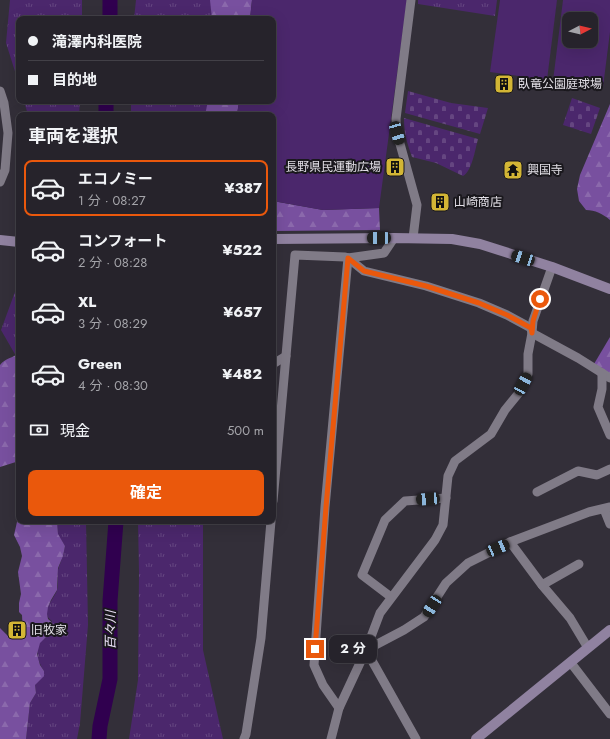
<!DOCTYPE html>
<html lang="ja">
<meta charset="utf-8">
<style>
:root{--surface:#26232b;--page:#2e2b33;--text:#f1f3f6;--muted:#a4a4a9;--line:#424047;--accent:#ea580c}
body{margin:0;font-family:Jost,"Noto Sans JP",sans-serif;background:var(--page);color:var(--text);height:100vh;display:flex;flex-direction:column;font-size:15px;white-space:nowrap}
*{box-sizing:border-box;margin:0}
p{font-size:13px;color:var(--muted)}
.icon{flex:none;width:22px;height:22px;fill:none;stroke:currentColor;stroke-width:2;stroke-linecap:round;stroke-linejoin:round}
.map{position:relative;flex:1;overflow:hidden}
.side{position:absolute;left:16px;top:112px;width:260px;height:412px;display:flex;flex-direction:column;background:var(--surface);border-radius:8px;box-shadow:0 4px 16px #0002,0 0 0 1px var(--line)}
.side>*{flex:none}
.hud{position:absolute;left:16px;top:16px;width:260px;height:88px;border-radius:8px;box-shadow:0 4px 16px #0002,0 0 0 1px var(--line);display:grid;align-content:center;height:88px;padding:0 12px;background:var(--surface)}
.needle{width:26px;rotate:83deg}
.controls{position:absolute;left:562px;top:12px;display:grid;gap:8px}
.controls a{display:grid;place-items:center;width:36px;height:36px;border-radius:8px;background:var(--surface);box-shadow:0 4px 16px #0002,0 0 0 1px var(--line);font-size:20px}
.end{position:absolute;width:18px;height:18px;margin:-9px;border:5px solid #ea580c;background:#fff;box-shadow:0 0 0 2px #fff}
.from{border-radius:50%}
.bubble{position:absolute;height:28px;border-radius:8px;background:var(--surface);box-shadow:0 4px 16px #0002,0 0 0 1px var(--line);font-size:13px;font-weight:700;line-height:28px;text-align:center}
.car{position:absolute;width:12px;height:24px;margin:-12px -6px;border-radius:5px;box-shadow:0 0 3px 1px #0007;background:linear-gradient(#222 24%,#8ab4d8 0 40%,#222 0 76%,#8ab4d8 0 86%,#222 0)}
.hud b{display:flex;align-items:center;gap:14px;height:38px;font-size:15px}
.hud b+b{border-top:1px solid var(--line)}
.hud i{width:10px;height:10px;background:var(--text)}
ul{padding:0;list-style:none}
li{display:flex;align-items:center;gap:12px;height:56px;margin:0 8px 6px;padding:0 4px;border:2px solid transparent;border-radius:8px}
li div{flex:1}
li b{display:block;font-size:15px}
li em{font-style:normal;font-weight:700}
li.selected{border-color:var(--accent)}
li>.icon{width:36px;height:36px;stroke-width:1.5}
h2{padding:0 12px;font-size:18px;line-height:48px}
.pay{display:flex;align-items:center;gap:10px;height:44px;padding:0 12px;font-size:15px}
.pay p{margin-inline-start:auto}
.primary-button{display:flex;gap:8px;margin-top:auto;padding:8px 12px}
.primary-button a{flex:1;height:46px;border-radius:8px;background:var(--accent);color:#fff;font-size:16px;font-weight:700;line-height:46px;text-align:center}
.map>svg:first-child{display:block}
.grass{fill:url(#grass-tufts)}
.forest{fill:url(#forest-firs)}
.cemetery{fill:url(#cemetery-stones)}
.pitch{fill:#4b276c;fill-rule:evenodd}
.lines{fill:none;stroke-linecap:round;stroke-linejoin:round}
.river{stroke:#30004f;stroke-width:15}
.street{stroke:#807b87;stroke-width:9}
.secondary{stroke:#9082a0;stroke-width:10}
.route{stroke:#ea580c;stroke-width:5}
.labels{text-anchor:middle;dominant-baseline:central;stroke-width:4;stroke-linejoin:round;paint-order:stroke}
.poi-label{font-size:12px;fill:#e1dee5;stroke:#1a181d;text-anchor:start}
.water-label{font-size:13px;font-style:italic;fill:#e8def4;stroke:#1a181d}
</style>
<div class="map">
<svg width="610" height="739" viewBox="0 0 610 739">
<defs>
<pattern id="grass-tufts" width="24" height="20" patternUnits="userSpaceOnUse"><rect width="24" height="20" fill="#4b276c"/><path d="M3 7l-1-3M5 7V3M7 7l1-3M15 17l-1-3M17 17v-4M19 17l1-3" fill="none" stroke="#654681"/></pattern>
<pattern id="forest-firs" width="22" height="20" patternUnits="userSpaceOnUse"><rect width="22" height="20" fill="#78509f"/><path d="M5 1l3.5 6h-7zM16 11l3.5 6h-7z" fill="#8b69ac"/></pattern>
<pattern id="cemetery-stones" width="16" height="16" patternUnits="userSpaceOnUse"><rect width="16" height="16" fill="#4b276c"/><path d="M2 7V4a2 2 0 0 1 4 0v3zM10 15v-3a2 2 0 0 1 4 0v3z" fill="#654681"/></pattern>
</defs>
<rect width="100%" height="100%" fill="#332f39"/>
<g class="grass">
<polygon points="10,0 82,0 82,19 19,19 19,84 6,43"/>
<polygon points="136,0 211,0 212,19 134,19"/>
<polygon points="418,0 497,0 495,16 418,4"/>
<polygon points="24,101 80,101 79,115 28,115"/>
<polygon points="131,101 208,101 206,115 131,115"/>
<polygon points="19,275 19,353 16,356 1,330 19,281"/>
<path d="M57 521H86L88 625 80 723 77 739H26L30 703 36 693 35 685 44 671C39 663 35 654 39 644 41 640 48 636 51 633L52 621C39 612 54 600 57 590 59 584 57 577 58 570 59 566 61 562 62 558 64 554 64 550 65 546L58 535Z"/>
<polygon points="138,521 203,521 203,650 223,739 129,739 138,680 139,573"/>
</g>
<g class="forest">
<polygon points="210,0 252,0 250,19 212,19"/>
<polygon points="208,101 239,101 237,115 205,115"/>
<path d="M610 104V220C603 214 595 210 586 210L579 201 577 189 580 175Z"/>
<polygon points="273,201 323,210 379,208 380,230 273,231"/>
<polygon points="610,337 610,375 594,364"/>
<path d="M19 353V461L0 467V365C5 358 13 358 19 353Z"/>
<polygon points="19,519 19,521 57,521 58,534 65,546 63,556 58,568 57,590 51,600 48,607 47,614 48,619 55,625 54,629 40,643 37,654 40,665 44,671 44,676 35,685 36,693 30,703 26,739 0,739 0,628 9,637 15,639 23,636 22,615 19,612 19,603 21,594 18,572 22,556 20,547 14,535 17,522"/>
</g>
<g class="cemetery">
<polygon points="408,91 451,103 488,108 480,134 405,113"/>
<polygon points="572,98 600,108 591,134 563,125"/>
<path d="M404 118 478 139C475 150 472 171 463 176L436 163 412 157C407 142 404 135 404 118Z"/>
</g>
<g class="pitch">
<polygon points="252,0 407,0 379,208 323,210 273,201 273,115 237,115 239,101 273,101 273,19 250,19"/>
<polygon points="500,0 557,0 547,80 490,72"/>
<path d="M563 0H610V32L603 87 553 81ZM569 19H591V41H569Z"/>
</g>
<g class="lines">
<g class="river">
<polyline points="110,19 110,0"/>
<polyline points="106,115 106,101"/>
<polyline points="99,739 100,726 110,679 110,601 116,521"/>
</g>
<g class="street">
<polyline points="411,0 396,119 397,133 417,205 413,238"/>
<polyline points="0,91 4,103 8,133 5,170 0,182"/>
<polyline points="348,258 364,271 426,286 479,303 507,315 531,328 532,333 578,358 610,378"/>
<polyline points="273,364 286,356"/>
<polyline points="602,373 602,389 598,407 610,435"/>
<polyline points="537,492 578,471 597,475 610,469"/>
<polyline points="273,501 295,255 345,257 348,258 384,253 394,238"/>
<polyline points="604,509 610,524"/>
<polyline points="510,542 542,585 570,618 588,648"/>
<polyline points="542,585 579,564"/>
<polyline points="391,597 362,575 385,520 405,501 446,498"/>
<polyline points="366,650 404,630 424,617 446,583 468,563 510,542 589,512 610,507"/>
<polyline points="366,650 416,739"/>
<polyline points="571,663 610,714"/>
<polyline points="339,708 323,685 314,665 325,507 348,258"/>
<polyline points="244,739 246,734 261,638 271,521"/>
<polyline points="331,739 339,708 366,650 380,613 435,540 443,525 448,476 455,461 491,434 505,410 518,394 528,374 528,354 532,333 533,321 552,267"/>
</g>
<g class="secondary">
<polyline points="273,239 394,238 452,239 480,244 552,267 610,289"/>
<polyline points="0,240 19,242"/>
<polyline points="476,739 610,630"/>
</g>
</g>
<g class="lines">
<polyline class="route" points="315,649 326,507 348,258 364,271 426,286 479,303 507,315 531,328 532,333 533,321 540,299"/>
</g>
<defs>
<symbol id="building-square" viewBox="-11 -11 22 22"><rect x="-9" y="-9" width="18" height="18" rx="4" fill="#d3b635" stroke="#1a181d"/><path d="M-4-6H4V6H1V3H-1V6H-4ZM-2.5-4.3h1.7v1.8h-1.7ZM.8-4.3h1.7v1.8H.8ZM-2.5-1h1.7V.8h-1.7ZM.8-1h1.7V.8H.8Z" fill="#111"/></symbol>
<symbol id="temple-square" viewBox="-11 -11 22 22"><rect x="-9" y="-9" width="18" height="18" rx="4" fill="#d3b635" stroke="#1a181d"/><path d="M0-6L5-2H3V0L6.5 2.5H4V6H1.5V3h-3V6H-4V2.5H-6.5L-3 0V-2H-5Z" fill="#111"/></symbol>
</defs>
<g fill-rule="evenodd">
<use href="#building-square" x="493" y="73" width="22" height="22"/>
<use href="#building-square" x="384" y="156" width="22" height="22"/>
<use href="#temple-square" x="502" y="159" width="22" height="22"/>
<use href="#building-square" x="429" y="191" width="22" height="22"/>
<use href="#building-square" x="6" y="619" width="22" height="22"/>
</g>
<g class="labels">
<g class="poi-label">
<text x="518" y="84">臥竜公園庭球場</text>
<text x="381" y="167" text-anchor="end">長野県民運動広場</text>
<text x="527" y="170">興国寺</text>
<text x="454" y="202">山崎商店</text>
<text x="31" y="630">旧牧家</text>
</g>
<g class="water-label">
<text transform="translate(110 630) rotate(-90)">百々川</text>
</g>
</g>
</svg>
<div class="controls">
<a><svg class="needle" viewBox="-14 -14 28 28"><path d="M0-13l5 13h-10z" fill="#e53935"/><path d="M0 13l5-13h-10z" fill="#a4a4a9"/></svg></a>
</div>
<i class="end from" style="left:540px;top:299px"></i>
<i class="end" style="left:315px;top:649px"></i>
<div class="bubble" style="left:329px;top:635px;width:48px">2 分</div>
<i class="car" style="left:397px;top:133px;rotate:164deg"></i>
<i class="car" style="left:379px;top:238px;rotate:270deg"></i>
<i class="car" style="left:523px;top:258px;rotate:288deg"></i>
<i class="car" style="left:523px;top:384px;rotate:28deg"></i>
<i class="car" style="left:428px;top:499px;rotate:266deg"></i>
<i class="car" style="left:498px;top:548px;rotate:67deg"></i>
<i class="car" style="left:432px;top:606px;rotate:213deg"></i>
<div class="hud">
<b><i class="from"></i>滝澤内科医院</b>
<b><i></i>目的地</b>
</div>
<section class="side">
<h2>車両を選択</h2>
<ul>
<li class="selected"><svg class="icon" aria-label="car" viewBox="0 0 24 24"><path d="M5 17H2v-5l4-1 3-4h7l3 4 3 1v5h-3M9 17h6M6 11h13"/><circle cx="7" cy="17" r="2"/><circle cx="17" cy="17" r="2"/></svg><div><b>エコノミー</b><p>1 分 · 08:27</p></div><em>¥387</em></li>
<li><svg class="icon" aria-label="car" viewBox="0 0 24 24"><path d="M5 17H2v-5l4-1 3-4h7l3 4 3 1v5h-3M9 17h6M6 11h13"/><circle cx="7" cy="17" r="2"/><circle cx="17" cy="17" r="2"/></svg><div><b>コンフォート</b><p>2 分 · 08:28</p></div><em>¥522</em></li>
<li><svg class="icon" aria-label="car" viewBox="0 0 24 24"><path d="M5 17H2v-5l4-1 3-4h7l3 4 3 1v5h-3M9 17h6M6 11h13"/><circle cx="7" cy="17" r="2"/><circle cx="17" cy="17" r="2"/></svg><div><b>XL</b><p>3 分 · 08:29</p></div><em>¥657</em></li>
<li><svg class="icon" aria-label="car" viewBox="0 0 24 24"><path d="M5 17H2v-5l4-1 3-4h7l3 4 3 1v5h-3M9 17h6M6 11h13"/><circle cx="7" cy="17" r="2"/><circle cx="17" cy="17" r="2"/></svg><div><b>Green</b><p>4 分 · 08:30</p></div><em>¥482</em></li>
</ul>
<div class="pay"><svg class="icon" aria-label="cash" viewBox="0 0 24 24"><path d="M3 7h18v10H3z"/><circle cx="12" cy="12" r="2"/></svg>現金<p>500 m</p></div>
<div class="primary-button"><a>確定</a></div>
</section>
</div>
